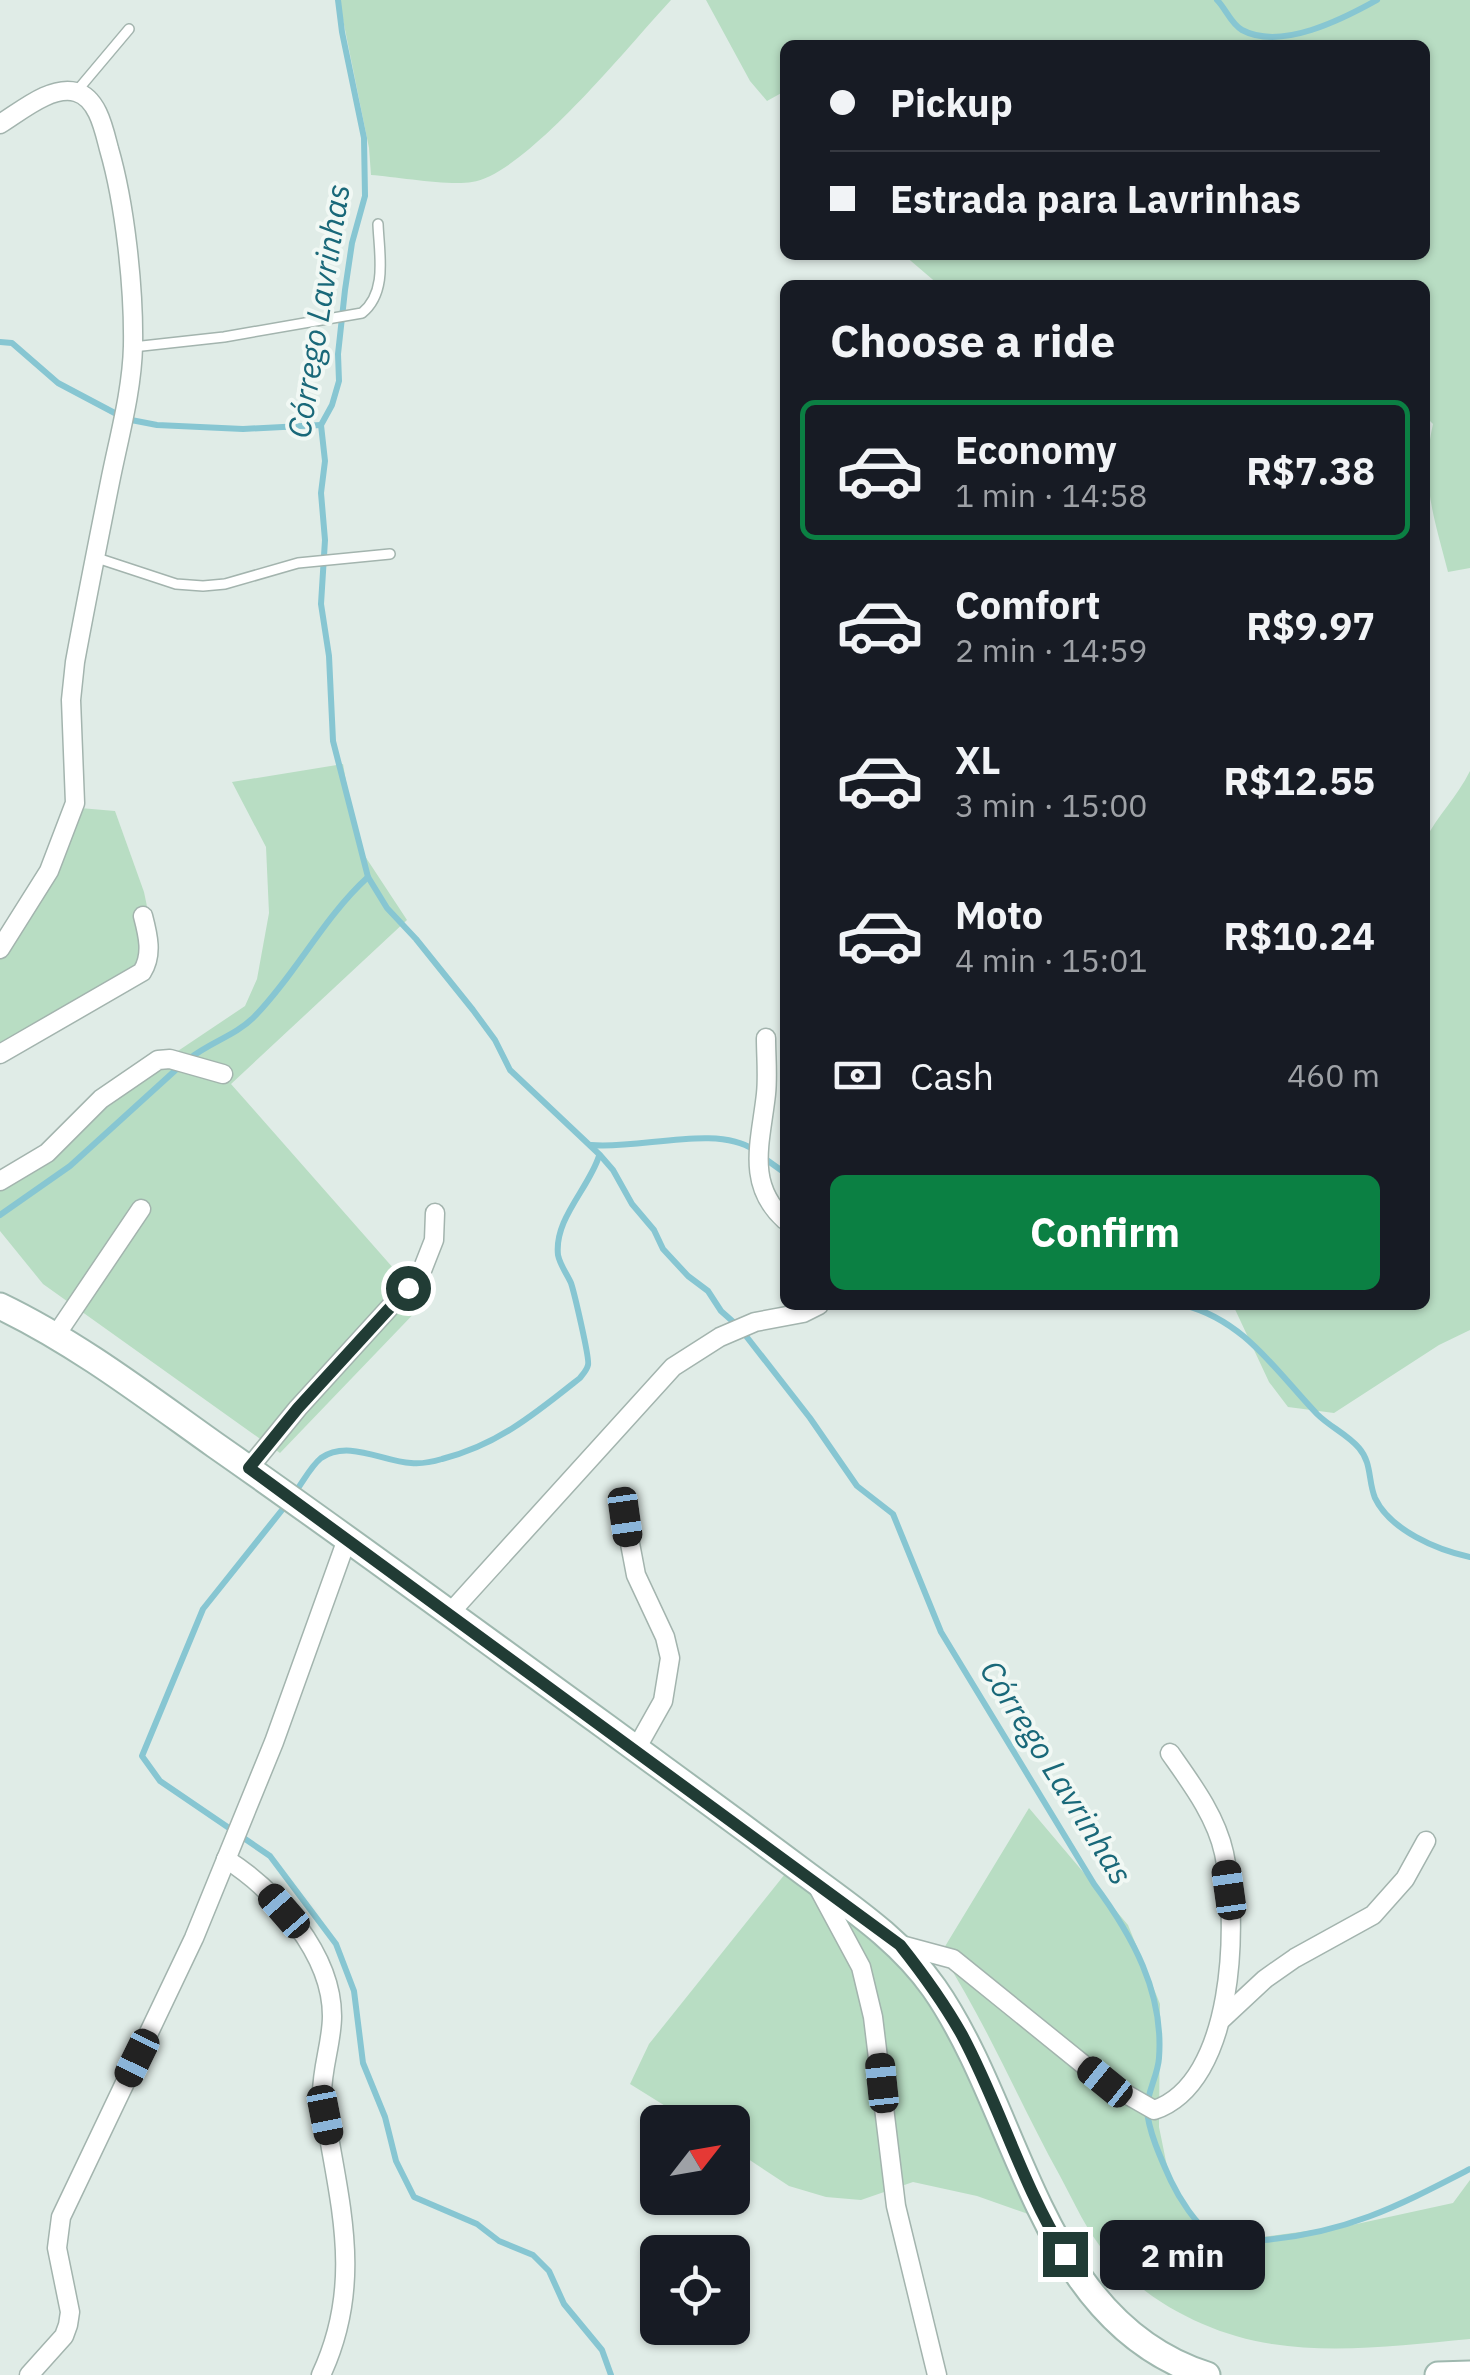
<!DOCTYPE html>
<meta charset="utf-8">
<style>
:root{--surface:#171b24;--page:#20242c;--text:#f1f3f6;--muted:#9ea1a6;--line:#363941;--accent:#0b8043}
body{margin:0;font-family:"IBM Plex Sans",sans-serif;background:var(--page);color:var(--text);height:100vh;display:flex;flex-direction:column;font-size:38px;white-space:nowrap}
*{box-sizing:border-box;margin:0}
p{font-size:32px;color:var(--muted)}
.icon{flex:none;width:55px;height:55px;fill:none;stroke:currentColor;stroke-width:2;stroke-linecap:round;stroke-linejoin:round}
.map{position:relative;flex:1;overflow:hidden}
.side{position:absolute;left:780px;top:280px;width:650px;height:1030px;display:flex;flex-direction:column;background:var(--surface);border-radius:15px;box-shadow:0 2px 8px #0004}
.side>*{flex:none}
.hud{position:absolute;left:780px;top:40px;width:650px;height:220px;border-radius:15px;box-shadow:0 2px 8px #0004;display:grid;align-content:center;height:220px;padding:0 50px;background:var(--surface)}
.needle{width:65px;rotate:59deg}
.controls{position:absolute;left:640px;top:2105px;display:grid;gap:20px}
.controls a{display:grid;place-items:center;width:110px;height:110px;border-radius:15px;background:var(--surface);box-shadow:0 2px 8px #0004;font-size:50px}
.end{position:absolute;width:45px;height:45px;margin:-22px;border:12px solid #213c35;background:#fff;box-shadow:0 0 0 5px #fff}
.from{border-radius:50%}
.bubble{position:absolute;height:70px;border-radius:15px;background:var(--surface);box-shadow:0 2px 8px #0004;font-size:32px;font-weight:800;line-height:70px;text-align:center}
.car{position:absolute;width:30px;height:60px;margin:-30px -15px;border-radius:12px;box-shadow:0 0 8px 2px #0007;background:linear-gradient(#222 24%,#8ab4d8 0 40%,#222 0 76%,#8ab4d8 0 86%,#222 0)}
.hud b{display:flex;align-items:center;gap:35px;height:95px;font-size:38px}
.hud b+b{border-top:2px solid var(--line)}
.hud i{width:25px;height:25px;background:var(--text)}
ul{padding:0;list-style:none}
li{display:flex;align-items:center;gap:30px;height:140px;margin:0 20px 15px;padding:0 30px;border:5px solid transparent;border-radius:15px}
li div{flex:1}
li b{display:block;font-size:38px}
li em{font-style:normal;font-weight:800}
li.active{border-color:var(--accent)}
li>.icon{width:90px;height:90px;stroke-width:1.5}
h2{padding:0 50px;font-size:45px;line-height:120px}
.pay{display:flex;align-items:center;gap:25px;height:110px;padding:0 50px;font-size:38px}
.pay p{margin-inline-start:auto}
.action{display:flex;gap:20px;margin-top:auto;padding:20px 50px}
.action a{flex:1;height:115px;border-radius:15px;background:var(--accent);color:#fff;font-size:40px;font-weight:800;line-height:115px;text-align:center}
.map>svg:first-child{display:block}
.green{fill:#b8ddc3}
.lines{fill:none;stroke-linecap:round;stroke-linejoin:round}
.stream{stroke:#87c6d2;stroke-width:6}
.lane-casing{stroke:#a3b4ae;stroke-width:12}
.street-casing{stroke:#a3b4ae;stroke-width:21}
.secondary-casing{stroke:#9fb8af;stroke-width:29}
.lane{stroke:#fff;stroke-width:9}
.street{stroke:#fff;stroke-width:18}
.secondary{stroke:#fff;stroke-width:25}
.route{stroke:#213c35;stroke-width:12}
.labels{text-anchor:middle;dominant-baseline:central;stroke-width:8;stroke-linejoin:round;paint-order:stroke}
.water-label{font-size:32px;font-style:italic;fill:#196879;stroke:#f1f8f4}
</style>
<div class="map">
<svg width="1470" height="2375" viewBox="0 0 1470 2375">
<rect width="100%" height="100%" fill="#e0ece7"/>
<g class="green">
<path d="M339 0H671C631 43 525 175 472 182 449 186 397 177 371 175L369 148Z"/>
<path d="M706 0H1470V568L1448 572C1434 517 1420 481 1433 424L1425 416V285H939L904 255H1425V45H785V91L767 101 750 81Z"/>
<polygon points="343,764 357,844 407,920 231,1084 424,1303 280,1453 43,1284 0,1231 0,1182 163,1061 245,1006 257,979 269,913 266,847 232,782"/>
<path d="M1470 771V1330L1439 1345 1334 1413 1288 1407 1269 1382 1233 1305H1425V840C1438 815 1457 797 1470 771Z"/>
<polygon points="80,808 115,811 144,892 155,945 136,966 0,1044 0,940"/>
<path d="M1029 1808 1128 1925 1160 2004 1159 2127 1170 2181 1195 2220 1241 2240 1352 2225 1453 2203 1470 2180V2339C1405 2345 1336 2354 1272 2344 1211 2335 1146 2302 1107 2255 1087 2232 1074 2202 1060 2176 1019 2102 987 2024 941 1953Z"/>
<polygon points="785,1874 876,1936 945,2010 1034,2216 977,2196 913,2182 861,2200 826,2197 789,2186 733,2149 732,2122 691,2122 630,2084 649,2044"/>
</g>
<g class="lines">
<g class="stream">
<path d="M338 0 342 32 364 138 365 196 352 243 345 290 338 354 339 381 332 405 321 425 325 461 321 493 325 540 321 604 329 656 333 741 368 877 387 908 416 939 473 1010 495 1040 510 1070 600 1155 613 1170 632 1204 654 1230 663 1249 688 1276 708 1291 721 1311 739 1327 810 1418 857 1486 893 1514 941 1632 1094 1884C1132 1935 1164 1992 1159 2058 1158 2075 1147 2092 1147 2109 1148 2131 1162 2161 1171 2181 1179 2198 1196 2225 1212 2235 1225 2244 1249 2241 1264 2240 1347 2233 1398 2206 1470 2169"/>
<path d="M1217 0C1226 9 1231 24 1242 30 1281 51 1343 19 1377 0"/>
<polyline points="0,342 12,343 58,383 126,419 157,425 243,429 321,425"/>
<path d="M189 1059C210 1042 235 1036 254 1017 296 974 323 918 368 877"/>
<path d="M591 1145C638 1150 717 1124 754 1150"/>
<polyline points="764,1158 785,1173"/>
<polyline points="0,1215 70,1166 179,1067"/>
<path d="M1184 1305C1245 1321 1275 1370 1317 1414 1330 1427 1347 1434 1359 1448 1372 1463 1368 1481 1375 1498 1390 1530 1437 1550 1470 1557"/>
<path d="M293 1495C302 1484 310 1467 321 1458 348 1439 384 1462 411 1463 421 1464 432 1462 442 1459 498 1445 536 1413 580 1378 583 1374 587 1370 588 1365 590 1359 574 1292 571 1283 567 1274 560 1265 558 1255 554 1219 589 1188 599 1156"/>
<polyline points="286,1505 203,1609 142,1756 160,1781 270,1856 336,1944 354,1991 363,2063 385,2117 396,2161 414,2197 477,2224 499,2241 533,2255 549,2271 564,2304 602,2350 611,2375"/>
</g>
<defs>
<g id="lane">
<polyline points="76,92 129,29"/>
<path d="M133 347 224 337 362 313C388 292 379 253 378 224"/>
<polyline points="94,557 176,584 203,586 225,584 298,563 390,554"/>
</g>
<g id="street">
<path d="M0 124C20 112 51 85 76 92 98 98 104 130 109 149 125 204 134 288 133 346 132 391 119 437 110 482 98 542 86 602 75 662L71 700 75 803 49 871 0 949"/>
<path d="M766 1038C766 1057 768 1075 766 1094 761 1141 745 1184 785 1220"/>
<path d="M0 1054 142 972C153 955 148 935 143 916"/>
<polyline points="0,1181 47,1153 101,1099 158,1060 170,1059 223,1074"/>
<polyline points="56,1335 141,1209"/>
<polyline points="249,1468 298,1408 421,1273 434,1240 435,1213"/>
<polyline points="625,1517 636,1575 665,1637 670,1658 663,1701 636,1749"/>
<polyline points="449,1614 673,1367 720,1337 755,1322 803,1313 819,1305"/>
<path d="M226 1859C276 1891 332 1954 332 2016 332 2042 322 2067 322 2094 336 2194 367 2277 321 2375"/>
<polyline points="819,1889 861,1967 873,2017 896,2206 937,2375"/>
<path d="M901 1945 953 1959 1105 2082 1154 2110C1235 2083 1239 1922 1224 1853 1216 1816 1191 1783 1170 1753"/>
<polyline points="1222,2019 1265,1979 1295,1958 1373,1915 1405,1879 1426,1841"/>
<polyline points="29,2375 64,2336 68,2325 70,2312 57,2248 61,2217 194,1938 274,1742 347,1539"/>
</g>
<g id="secondary">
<path d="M0 1306C77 1343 146 1396 215 1445 347 1537 475 1632 605 1726 669 1773 734 1820 798 1868 847 1905 898 1937 934 1988 1022 2114 1039 2322 1207 2375"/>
<polyline points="1438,2375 1470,2374"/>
</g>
</defs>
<use href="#lane" class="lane-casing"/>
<use href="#street" class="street-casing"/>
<use href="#secondary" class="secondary-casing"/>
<use href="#lane" class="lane"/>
<use href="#street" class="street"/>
<use href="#secondary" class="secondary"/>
</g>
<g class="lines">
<path class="route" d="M408 1288 298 1408 249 1468 900 1945C923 1974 944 2003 962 2035 1000 2106 1022 2185 1065 2254"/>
</g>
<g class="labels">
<g class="water-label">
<text transform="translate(318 311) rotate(-81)">Córrego Lavrinhas</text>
<text transform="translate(1057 1772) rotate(58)">Córrego Lavrinhas</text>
</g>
</g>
</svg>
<div class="controls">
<a><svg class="needle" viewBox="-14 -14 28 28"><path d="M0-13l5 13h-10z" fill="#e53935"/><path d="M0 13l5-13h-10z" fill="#9ea1a6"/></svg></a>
<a><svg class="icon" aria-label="locate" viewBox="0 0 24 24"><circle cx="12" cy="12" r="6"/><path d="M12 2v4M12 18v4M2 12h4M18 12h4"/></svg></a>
</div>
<i class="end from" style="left:408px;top:1288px"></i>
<i class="end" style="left:1065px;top:2254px"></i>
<div class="bubble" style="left:1100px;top:2220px;width:165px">2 min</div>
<i class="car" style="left:625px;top:1517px;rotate:172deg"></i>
<i class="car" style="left:1229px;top:1890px;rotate:352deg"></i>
<i class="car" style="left:284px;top:1911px;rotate:319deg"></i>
<i class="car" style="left:137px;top:2058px;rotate:206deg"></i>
<i class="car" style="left:1105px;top:2082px;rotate:309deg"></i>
<i class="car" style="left:882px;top:2083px;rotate:354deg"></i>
<i class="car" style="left:325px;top:2115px;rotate:169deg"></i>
<div class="hud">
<b><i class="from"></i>Pickup</b>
<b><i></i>Estrada para Lavrinhas</b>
</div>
<section class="side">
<h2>Choose a ride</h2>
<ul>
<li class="active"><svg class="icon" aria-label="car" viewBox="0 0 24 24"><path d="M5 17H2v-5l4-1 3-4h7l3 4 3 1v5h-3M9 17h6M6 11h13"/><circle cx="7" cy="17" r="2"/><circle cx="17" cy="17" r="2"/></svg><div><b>Economy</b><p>1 min · 14:58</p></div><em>R$7.38</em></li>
<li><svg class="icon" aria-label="car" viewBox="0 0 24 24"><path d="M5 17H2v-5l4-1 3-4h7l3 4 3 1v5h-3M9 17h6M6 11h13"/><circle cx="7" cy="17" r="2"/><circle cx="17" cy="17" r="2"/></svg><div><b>Comfort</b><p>2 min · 14:59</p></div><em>R$9.97</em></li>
<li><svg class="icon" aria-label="car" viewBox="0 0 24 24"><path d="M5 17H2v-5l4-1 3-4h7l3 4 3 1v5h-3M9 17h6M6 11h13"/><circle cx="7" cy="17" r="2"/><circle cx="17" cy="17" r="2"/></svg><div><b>XL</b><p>3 min · 15:00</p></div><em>R$12.55</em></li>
<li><svg class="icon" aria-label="car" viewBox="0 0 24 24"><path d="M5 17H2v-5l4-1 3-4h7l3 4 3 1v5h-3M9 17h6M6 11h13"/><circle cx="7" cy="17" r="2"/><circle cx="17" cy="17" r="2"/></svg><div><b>Moto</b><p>4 min · 15:01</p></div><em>R$10.24</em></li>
</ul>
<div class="pay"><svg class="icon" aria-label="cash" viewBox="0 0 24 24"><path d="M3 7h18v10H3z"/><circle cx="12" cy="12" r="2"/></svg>Cash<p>460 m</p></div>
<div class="action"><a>Confirm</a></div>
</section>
</div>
